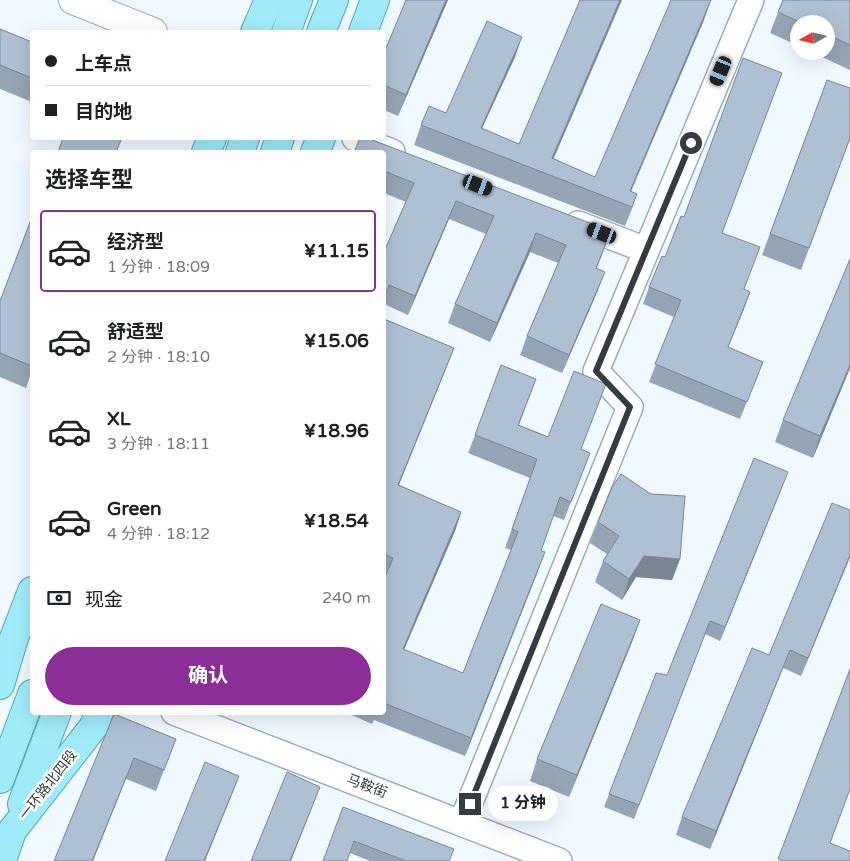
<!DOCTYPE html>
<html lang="zh">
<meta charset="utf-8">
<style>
:root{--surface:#fff;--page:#f6f6f6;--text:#202124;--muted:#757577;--line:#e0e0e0;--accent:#8b2e98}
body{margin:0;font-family:"Varela Round","Noto Sans SC",sans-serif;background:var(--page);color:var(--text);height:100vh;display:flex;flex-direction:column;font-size:19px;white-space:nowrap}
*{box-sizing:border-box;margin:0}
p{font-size:16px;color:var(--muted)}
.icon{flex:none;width:28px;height:28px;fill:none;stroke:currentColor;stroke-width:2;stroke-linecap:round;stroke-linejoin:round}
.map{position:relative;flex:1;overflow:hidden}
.side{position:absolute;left:30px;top:150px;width:356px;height:565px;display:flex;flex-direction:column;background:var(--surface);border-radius:5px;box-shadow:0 5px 20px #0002}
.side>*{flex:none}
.guide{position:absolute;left:30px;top:30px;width:356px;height:110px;border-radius:5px;box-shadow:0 5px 20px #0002;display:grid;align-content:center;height:110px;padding:0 15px;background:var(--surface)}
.needle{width:32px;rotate:262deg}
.fabs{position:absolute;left:790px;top:15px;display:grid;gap:10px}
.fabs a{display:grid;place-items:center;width:45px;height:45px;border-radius:50%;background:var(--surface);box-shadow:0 5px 20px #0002;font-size:25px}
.end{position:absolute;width:22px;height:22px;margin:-11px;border:6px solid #323c41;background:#fff;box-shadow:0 0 0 2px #fff}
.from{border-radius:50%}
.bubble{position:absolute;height:35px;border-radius:18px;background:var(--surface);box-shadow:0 5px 20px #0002;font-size:16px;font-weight:700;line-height:35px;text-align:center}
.car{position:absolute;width:15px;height:30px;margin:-15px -8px;border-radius:6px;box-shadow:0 0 4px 1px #0007;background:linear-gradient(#222 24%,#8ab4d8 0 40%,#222 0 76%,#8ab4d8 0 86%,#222 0)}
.guide b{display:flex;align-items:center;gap:18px;height:48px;font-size:19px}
.guide b+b{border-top:1px solid var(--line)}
.guide i{width:12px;height:12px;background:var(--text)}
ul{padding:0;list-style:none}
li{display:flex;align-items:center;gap:15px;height:82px;margin:0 10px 8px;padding:0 5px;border:2px solid transparent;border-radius:5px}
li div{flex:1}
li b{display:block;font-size:19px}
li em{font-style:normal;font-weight:700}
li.current{border-color:var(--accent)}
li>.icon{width:45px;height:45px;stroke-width:1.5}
h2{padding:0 15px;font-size:22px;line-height:60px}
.pay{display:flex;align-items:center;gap:12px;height:55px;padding:0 15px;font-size:19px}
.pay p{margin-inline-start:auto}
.primary-button{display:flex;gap:10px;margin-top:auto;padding:10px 15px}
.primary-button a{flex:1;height:58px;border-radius:30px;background:var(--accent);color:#fff;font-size:20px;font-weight:700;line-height:58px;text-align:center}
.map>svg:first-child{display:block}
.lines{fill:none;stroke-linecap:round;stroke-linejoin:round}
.minor-casing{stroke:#96afbc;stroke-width:28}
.tertiary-casing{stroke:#96afbc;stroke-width:30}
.primary-casing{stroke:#50a5b7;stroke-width:30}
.minor{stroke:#fff;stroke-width:25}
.tertiary{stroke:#fff;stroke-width:28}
.primary{stroke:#a0ebfa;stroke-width:28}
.wall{fill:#96a5b5}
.shaded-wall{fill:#7a8694}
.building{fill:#aec0d3;stroke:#7a8694}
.route{stroke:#323c41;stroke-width:6}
.labels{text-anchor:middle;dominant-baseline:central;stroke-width:5;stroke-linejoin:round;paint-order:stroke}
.street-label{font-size:14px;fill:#323c41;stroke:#fff}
</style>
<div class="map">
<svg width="850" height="861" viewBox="0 0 850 861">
<rect width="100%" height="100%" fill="#eff9ff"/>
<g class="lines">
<defs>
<g id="minor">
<polyline points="355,138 392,152"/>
<polyline points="578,224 646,250"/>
<polyline points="174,712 559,861"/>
<polyline points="462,822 630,407 596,371 751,0"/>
</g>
<polyline id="tertiary" points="73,0 153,32"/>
<g id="primary">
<polyline points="255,32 269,0"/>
<polyline points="286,32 298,0"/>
<polyline points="321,32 334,0"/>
<polyline points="363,32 375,0"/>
<polyline points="206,152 212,138"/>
<polyline points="240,152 245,138"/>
<polyline points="275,152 280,138"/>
<polyline points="315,152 321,138"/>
<polyline points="0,685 14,638 32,591"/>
<polyline points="0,779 32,694"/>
<polyline points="22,804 57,712"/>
<polyline points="2,861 12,831 94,726 99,712"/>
</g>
</defs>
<use href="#minor" class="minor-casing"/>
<use href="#tertiary" class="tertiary-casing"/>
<use href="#primary" class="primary-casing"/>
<use href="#minor" class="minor"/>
<use href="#tertiary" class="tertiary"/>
<use href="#primary" class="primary"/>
</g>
<g class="wall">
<polygon points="406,0 448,0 398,116 384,110 384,53"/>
<polygon points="850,0 850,70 809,51 826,51 826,24 799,24 799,46 770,33 778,12"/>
<polygon points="704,20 631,192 637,194 625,226 414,145 421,125 446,113 515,57 482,128 595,177"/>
<polygon points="0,29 32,42 32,102 0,89"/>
<polygon points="827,80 850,139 801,270 762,255"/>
<polygon points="384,152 611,231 597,268 598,290 562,373 520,355 527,336 558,263 530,252 490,342 448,323 455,304 486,234 449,219 408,315 384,304 384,252 406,202 384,193"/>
<polygon points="32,217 32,370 26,388 0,377 0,301"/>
<polygon points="723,233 744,289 744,309 728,347 763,362 740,419 649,382 674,317 643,304 649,287"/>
<polygon points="850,259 850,368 813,458 775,442 783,420"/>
<polygon points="384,319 454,348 447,366 399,485 461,512 455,531 404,650 463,673 511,550 505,548 530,478 468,453 475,435 536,379 519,425 590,453 564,520 553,516 541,551 538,571 465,756 374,720 372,724 345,712 384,712 384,579 385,576 384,575"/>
<polygon points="783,485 720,641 705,634 634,819 604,807 609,794 667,675"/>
<polygon points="598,522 680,559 672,580 636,577 622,600 595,582 603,561 607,554 590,543"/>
<polygon points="850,557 801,676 783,668 710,849 676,835 682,817 769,655"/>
<polygon points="640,620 632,642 569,797 530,781 537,759"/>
<polygon points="114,714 176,739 156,791 126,779"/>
<polygon points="343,807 449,861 370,861 350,853"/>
</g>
<g class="shaded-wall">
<polygon points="446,0 448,0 398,116 406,95"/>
<polygon points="620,0 622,0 547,174 552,158"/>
<polygon points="711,0 704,20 625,204 630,191"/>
<polygon points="522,37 515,57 473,148 481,128"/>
<polygon points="637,194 630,214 625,226 632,207"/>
<polygon points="456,201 449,219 408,315 415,296"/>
<polygon points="536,233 530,252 490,342 497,323"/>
<polygon points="605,272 598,290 562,373 569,355"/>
<polygon points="750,292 744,309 721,364 728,347"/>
<polygon points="454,348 447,366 391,504 398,485"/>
<polygon points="850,365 850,368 813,458 820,436"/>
<polygon points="788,472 783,485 720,641 725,627"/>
<polygon points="461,512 455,531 396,668 403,649"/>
<polygon points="545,552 538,571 465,756 471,738"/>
<polygon points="850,555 850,557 801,676 808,658"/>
<polygon points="644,556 680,559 672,580 636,577 622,600 629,579"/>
<polygon points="640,620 632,642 569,797 577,775"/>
<polygon points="790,650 783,668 710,849 716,831"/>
<polygon points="134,758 126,779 93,861 92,861"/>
<polygon points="239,776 231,797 205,861 204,861"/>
<polygon points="320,787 291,861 290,861"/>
</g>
<g class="building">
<polygon points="406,0 446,0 406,95 384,85 384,53"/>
<polygon points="580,0 620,0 552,158 595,177 671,0 711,0 630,191 637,194 632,207 421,125 429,106 446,113 487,21 522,37 481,128 519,144"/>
<polygon points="783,0 850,0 850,45 826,34 826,24 804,24 778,12"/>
<polygon points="0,29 32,42 32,78 0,65"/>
<polygon points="743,58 782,73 722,233 760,247 744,289 750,292 728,347 763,362 747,402 655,364 681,300 649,287 662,256 665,257 681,216 684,217"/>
<polygon points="827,80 850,88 850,138 809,248 770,234"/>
<polygon points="63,138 122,138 116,152 58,152"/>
<polygon points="360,138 367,138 611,231 596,268 605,272 569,355 527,336 566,245 536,233 497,323 455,304 494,216 456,201 415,296 389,285 384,301 384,252 414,183 384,171 384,152 354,152"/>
<polygon points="32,217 32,366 0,353 0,301"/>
<polygon points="850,259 850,365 820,436 783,420"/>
<polygon points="384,319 454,348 398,485 461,512 403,649 463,673 518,532 512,529 537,459 475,435 501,365 536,379 518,425 548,437 574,371 606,384 581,449 590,453 571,502 560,497 541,551 545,552 471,738 384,703 384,579 393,558 384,554"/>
<polygon points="754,458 788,472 725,627 710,621 639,805 609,794 656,673 667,675"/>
<polygon points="621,474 651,494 685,496 680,559 644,556 629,579 603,561 619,536 598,522 612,487"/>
<polygon points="832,503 850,510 850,555 808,658 790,650 716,831 682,817 752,648 769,655"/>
<polygon points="601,604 640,620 577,775 537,759"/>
<polygon points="850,669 850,789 830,843 850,851 850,861 783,861 778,859"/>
<polygon points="114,714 176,739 164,770 134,758 92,861 54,861"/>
<polygon points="205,762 239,776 204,861 165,861"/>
<polygon points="287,772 320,787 290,861 251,861"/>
<polygon points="343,807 454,849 449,861 406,861 354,841 347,861 323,861"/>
</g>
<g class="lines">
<polyline class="route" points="470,804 630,407 596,371 691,143"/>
</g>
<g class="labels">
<g class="street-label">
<text transform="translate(48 785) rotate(-52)">一环路北四段</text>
<text transform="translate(367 786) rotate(21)">马鞍街</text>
</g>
</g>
</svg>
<div class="fabs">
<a><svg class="needle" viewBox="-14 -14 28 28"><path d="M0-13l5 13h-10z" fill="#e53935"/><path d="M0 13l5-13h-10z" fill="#757577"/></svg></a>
</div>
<i class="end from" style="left:691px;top:143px"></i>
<i class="end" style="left:470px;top:804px"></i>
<div class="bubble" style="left:488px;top:786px;width:70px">1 分钟</div>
<i class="car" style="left:721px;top:71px;rotate:203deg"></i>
<i class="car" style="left:478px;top:185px;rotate:111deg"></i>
<i class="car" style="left:602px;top:233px;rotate:291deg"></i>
<div class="guide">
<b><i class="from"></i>上车点</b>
<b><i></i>目的地</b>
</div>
<section class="side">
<h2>选择车型</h2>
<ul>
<li class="current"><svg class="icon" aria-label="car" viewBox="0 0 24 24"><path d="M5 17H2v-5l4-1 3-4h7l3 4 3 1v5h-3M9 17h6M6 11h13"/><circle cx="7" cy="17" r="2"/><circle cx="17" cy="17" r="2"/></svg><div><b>经济型</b><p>1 分钟 · 18:09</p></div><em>¥11.15</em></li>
<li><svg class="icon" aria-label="car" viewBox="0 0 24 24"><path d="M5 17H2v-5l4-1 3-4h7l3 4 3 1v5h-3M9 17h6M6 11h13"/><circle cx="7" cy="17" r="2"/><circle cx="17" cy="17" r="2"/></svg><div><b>舒适型</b><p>2 分钟 · 18:10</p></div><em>¥15.06</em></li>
<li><svg class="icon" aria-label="car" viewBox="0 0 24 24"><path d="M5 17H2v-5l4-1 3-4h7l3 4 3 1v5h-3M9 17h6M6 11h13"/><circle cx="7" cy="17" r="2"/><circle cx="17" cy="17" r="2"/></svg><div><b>XL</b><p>3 分钟 · 18:11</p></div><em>¥18.96</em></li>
<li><svg class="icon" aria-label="car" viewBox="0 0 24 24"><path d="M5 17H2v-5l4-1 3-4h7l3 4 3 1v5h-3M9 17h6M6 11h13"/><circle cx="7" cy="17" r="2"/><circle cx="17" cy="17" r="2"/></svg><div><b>Green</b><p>4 分钟 · 18:12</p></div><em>¥18.54</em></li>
</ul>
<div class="pay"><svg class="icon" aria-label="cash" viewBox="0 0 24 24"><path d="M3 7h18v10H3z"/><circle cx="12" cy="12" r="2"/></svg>现金<p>240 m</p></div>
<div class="primary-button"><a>确认</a></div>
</section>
</div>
